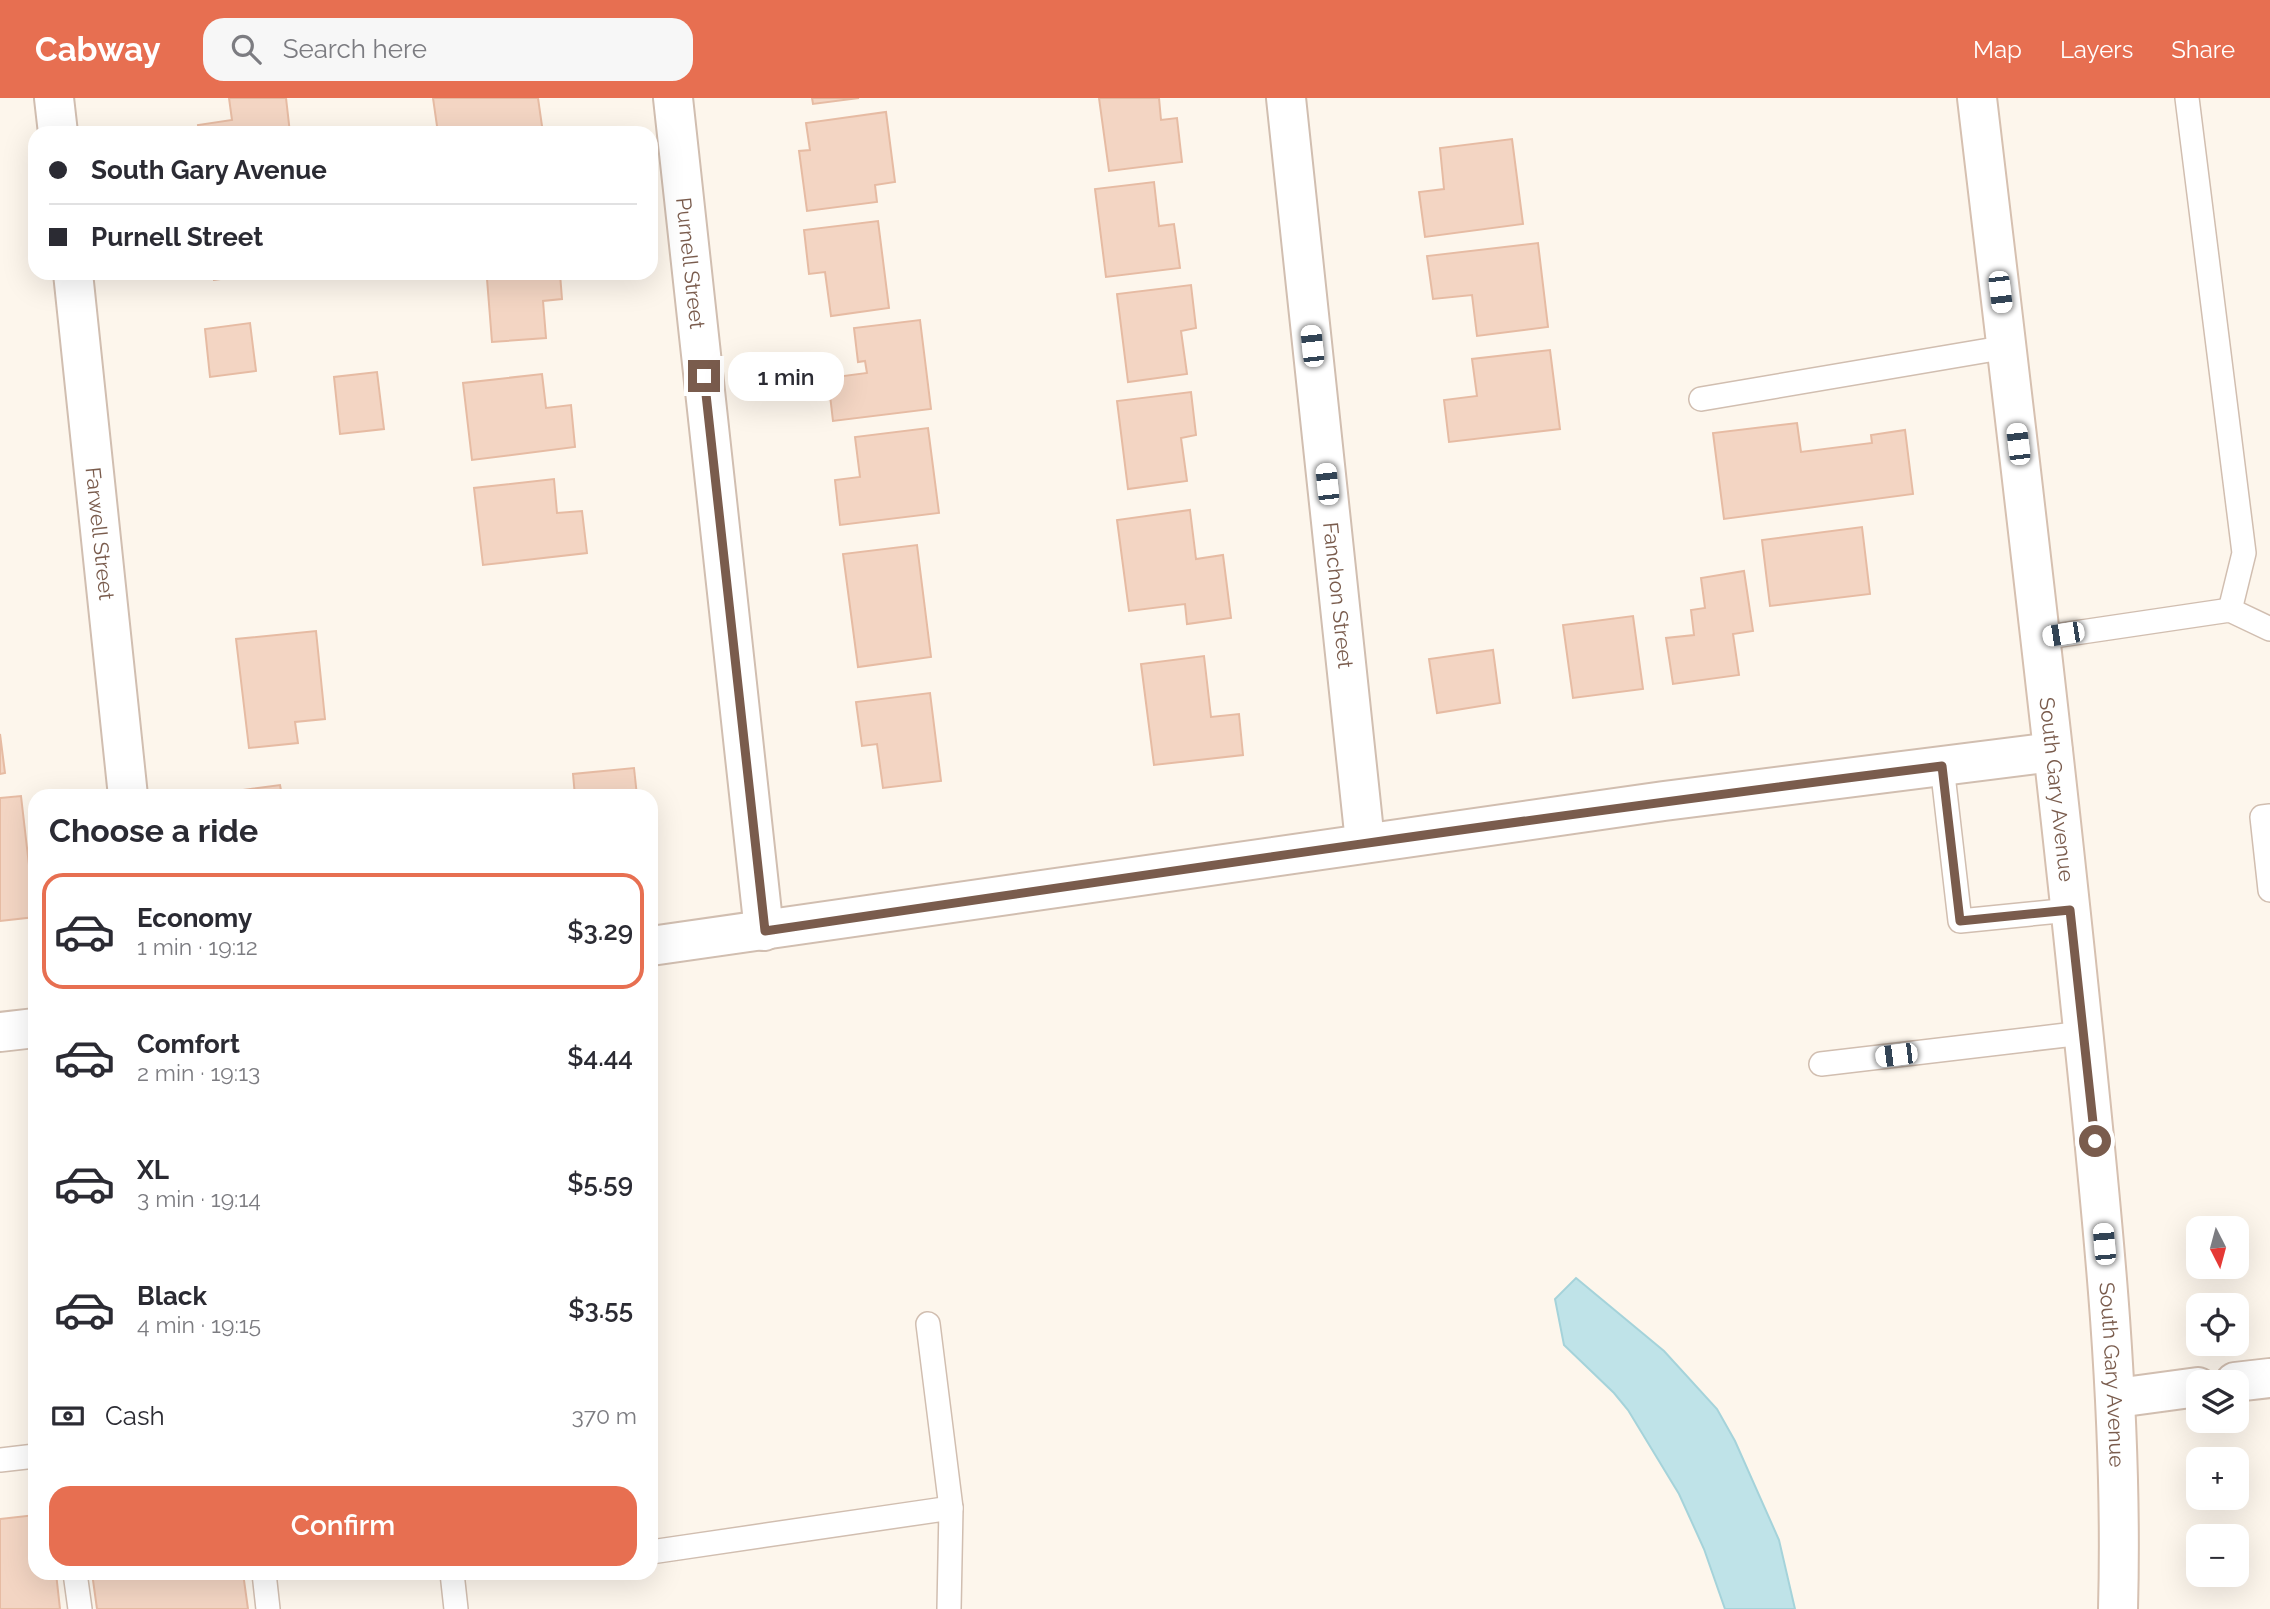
<!DOCTYPE html>
<meta charset="utf-8">
<style>
:root{--surface:#fff;--page:#f7f7f7;--text:#2b2b33;--muted:#7c7c81;--line:#e1e1e2;--accent:#e76f51}
body{margin:0;font-family:Raleway,sans-serif;background:var(--page);color:var(--text);height:100vh;display:flex;flex-direction:column;font-size:26px;white-space:nowrap}
*{box-sizing:border-box;margin:0}
p{font-size:23px;color:var(--muted)}
.icon{flex:none;width:38px;height:38px;fill:none;stroke:currentColor;stroke-width:2;stroke-linecap:round;stroke-linejoin:round}
.map{position:relative;flex:1;overflow:hidden}
.panel{position:absolute;left:28px;top:691px;width:630px;height:791px;display:flex;flex-direction:column;background:var(--surface);border-radius:21px;box-shadow:0 7px 28px #0002}
.panel>*{flex:none}
.banner{position:absolute;left:28px;top:28px;width:630px;height:154px;border-radius:21px;box-shadow:0 7px 28px #0002;display:grid;align-content:center;height:154px;padding:0 21px;background:var(--surface)}
.needle{width:46px;rotate:174deg}
.fabs{position:absolute;left:2186px;top:1118px;display:grid;gap:14px}
.fabs a{display:grid;place-items:center;width:63px;height:63px;border-radius:14px;background:var(--surface);box-shadow:0 7px 28px #0002;font-size:35px}
.end{position:absolute;width:32px;height:32px;margin:-16px;border:9px solid #7a5c4d;background:#fff;box-shadow:0 0 0 4px #fff}
.from{border-radius:50%}
.bubble{position:absolute;height:49px;border-radius:21px;background:var(--surface);box-shadow:0 7px 28px #0002;font-size:23px;font-weight:600;line-height:49px;text-align:center}
.car{position:absolute;width:21px;height:42px;margin:-21px -10px;border-radius:9px;box-shadow:0 0 5px 2px #0007;background:linear-gradient(#fff 24%,#345 0 40%,#fff 0 76%,#345 0 86%,#fff 0)}
.banner b{display:flex;align-items:center;gap:24px;height:66px;font-size:26px}
.banner b+b{border-top:2px solid var(--line)}
.banner i{width:18px;height:18px;background:var(--text)}
ul{padding:0;list-style:none}
li{display:flex;align-items:center;gap:21px;height:116px;margin:0 14px 10px;padding:0 7px;border:4px solid transparent;border-radius:21px}
li div{flex:1}
li b{display:block;font-size:26px}
li em{font-style:normal;font-weight:600}
li.current{border-color:var(--accent)}
li>.icon{width:63px;height:63px;stroke-width:1.5}
h2{padding:0 21px;font-size:32px;line-height:84px}
.pay{display:flex;align-items:center;gap:18px;height:77px;padding:0 21px;font-size:26px}
.pay p{margin-inline-start:auto}
.button{display:flex;gap:14px;margin-top:auto;padding:14px 21px}
.button a{flex:1;height:80px;border-radius:21px;background:var(--accent);color:#fff;font-size:28px;font-weight:600;line-height:80px;text-align:center}
header{display:flex;align-items:center;gap:42px;box-sizing:border-box;height:98px;padding:0 35px;background:var(--accent);color:#fff}
header strong{font-size:33px}
nav{display:flex;gap:38px;margin-inline-start:auto;font-size:24px}
.search{width:490px;height:63px;background:var(--page);display:flex;align-items:center;gap:18px;box-sizing:border-box;padding:0 24px;border-radius:21px;color:var(--muted);font-size:26px}
.map>svg:first-child{display:block}
.water{fill:#bfe3e8;stroke:#a5d3da;stroke-width:2}
.building{fill:#f3d5c3;stroke:#e6bba3;stroke-width:2}
.lines{fill:none;stroke-linecap:round;stroke-linejoin:round}
.service-casing{stroke:#d1beb0;stroke-width:26}
.minor-casing{stroke:#d1beb0;stroke-width:42}
.secondary-casing{stroke:#d6c0b0;stroke-width:42}
.service{stroke:#fff;stroke-width:23}
.minor{stroke:#fff;stroke-width:38}
.secondary{stroke:#fff;stroke-width:38}
.route{stroke:#7a5c4d;stroke-width:9}
.labels{text-anchor:middle;dominant-baseline:central;stroke-width:7;stroke-linejoin:round;paint-order:stroke}
.street-label{font-size:21px;fill:#7a5c4d;stroke:#fffaf3}
</style>
<header>
<strong>Cabway</strong>
<div class="search"><svg class="icon" aria-label="search" viewBox="0 0 24 24"><circle cx="10" cy="10" r="6"/><path d="M15 15l6 6"/></svg>Search here</div>
<nav><a>Map</a><a>Layers</a><a>Share</a></nav>
</header>
<div class="map">
<svg width="2270" height="1511" viewBox="0 0 2270 1511">
<rect width="100%" height="100%" fill="#fdf6ec"/>
<polygon class="water" points="1576,1180 1664,1253 1717,1311 1735,1343 1779,1442 1795,1511 1725,1511 1704,1451 1679,1396 1628,1312 1614,1295 1564,1247 1555,1201"/>
<g class="building">
<polygon points="229,0 286,0 290,35 199,35 198,27 232,22"/>
<polygon points="433,0 538,0 543,35 438,35"/>
<polygon points="812,0 859,0 813,6"/>
<polygon points="1099,0 1159,0 1161,22 1177,20 1182,64 1109,73"/>
<polygon points="886,14 895,84 875,87 877,104 807,113 799,53 810,52 806,25"/>
<polygon points="1512,41 1523,126 1425,139 1419,94 1444,91 1440,50"/>
<polygon points="1154,84 1159,128 1174,126 1180,170 1106,179 1095,91"/>
<polygon points="878,123 889,210 831,218 825,174 809,176 804,132"/>
<polygon points="1538,145 1548,229 1477,238 1472,197 1433,201 1427,158"/>
<polygon points="213,175 268,175 214,182"/>
<polygon points="560,176 562,201 543,203 546,240 492,244 487,181"/>
<polygon points="1191,187 1196,230 1181,233 1187,276 1128,284 1117,196"/>
<polygon points="920,222 931,311 833,323 828,280 867,275 865,263 858,264 854,230"/>
<polygon points="250,225 256,273 210,279 205,231"/>
<polygon points="1550,252 1560,331 1449,344 1444,302 1477,298 1472,261"/>
<polygon points="377,274 384,331 340,336 334,279"/>
<polygon points="542,276 546,310 571,307 575,349 472,362 463,285"/>
<polygon points="1191,294 1196,337 1181,340 1187,383 1128,391 1117,303"/>
<polygon points="1797,325 1801,354 1872,345 1871,337 1905,332 1913,396 1724,421 1713,335"/>
<polygon points="928,330 939,415 840,427 835,382 860,379 855,339"/>
<polygon points="554,381 557,415 582,413 587,455 483,467 474,390"/>
<polygon points="1190,412 1196,461 1223,457 1231,520 1187,526 1185,506 1129,513 1117,422"/>
<polygon points="1862,429 1870,496 1770,508 1762,442"/>
<polygon points="917,447 931,559 858,569 843,456"/>
<polygon points="1744,473 1753,533 1733,536 1739,577 1673,586 1666,540 1694,537 1691,512 1705,510 1701,480"/>
<polygon points="1633,518 1643,591 1573,600 1563,527"/>
<polygon points="316,533 325,621 295,624 298,645 249,650 236,541"/>
<polygon points="1493,552 1500,605 1437,615 1429,561"/>
<polygon points="1204,558 1211,619 1239,616 1243,657 1154,667 1141,566"/>
<polygon points="930,595 941,683 883,690 877,646 862,648 856,604"/>
<polygon points="0,636 5,675 0,676"/>
<polygon points="634,670 637,698 575,698 573,676"/>
<polygon points="280,687 282,698 243,698 242,692"/>
<polygon points="21,698 35,819 0,823 0,700"/>
<polygon points="35,1417 35,1475 56,1475 60,1511 0,1511 0,1421"/>
<polygon points="92,1475 243,1475 248,1511 97,1511"/>
</g>
<g class="lines">
<defs>
<g id="service">
<polyline points="2187,0 2244,455 2230,512"/>
<polyline points="1701,301 2007,249"/>
<polyline points="2041,540 2230,512 2270,531"/>
<polyline points="1942,668 1960,823 2070,812"/>
<polyline points="2270,718 2262,719 2270,792"/>
<polyline points="1821,966 2083,935"/>
<polyline points="928,1226 951,1410"/>
<polyline points="0,1362 35,1358"/>
<polyline points="651,1454 951,1410 949,1511"/>
<polyline points="75,1475 80,1511"/>
<polyline points="264,1475 268,1511"/>
<polyline points="452,1475 456,1511"/>
</g>
<g id="minor">
<polyline points="54,0 58,35"/>
<path id="s1" d="M673 0 764 833"/>
<path id="s2" d="M1286 0 1365 744"/>
<path id="s3" d="M73 175 128 698"/>
<polyline points="651,848 1664,703 2053,654"/>
<polyline points="0,934 35,930"/>
<polyline points="2235,1284 2270,1280"/>
<polyline points="2117,1300 2198,1289"/>
</g>
<g id="secondary">
<path id="s4" d="M1977 0C2011 288 2046 576 2076 864 2098 1079 2124 1295 2118 1511"/>
</g>
</defs>
<use href="#service" class="service-casing"/>
<use href="#minor" class="minor-casing"/>
<use href="#secondary" class="secondary-casing"/>
<use href="#service" class="service"/>
<use href="#minor" class="minor"/>
<use href="#secondary" class="secondary"/>
</g>
<g class="lines">
<path class="route" d="M704 278 765 833C1157 775 1549 717 1942 668L1960 823 2070 812 2095 1043"/>
</g>
<g class="labels">
<g class="street-label">
<text stroke="none"><textPath href="#s1" startOffset="166">Purnell Street</textPath></text>
<text stroke="none"><textPath href="#s3" startOffset="262">Farwell Street</textPath></text>
<text stroke="none"><textPath href="#s2" startOffset="500">Fanchon Street</textPath></text>
<text stroke="none"><textPath href="#s4" startOffset="696">South Gary Avenue</textPath></text>
<text stroke="none"><textPath href="#s4" startOffset="1284">South Gary Avenue</textPath></text>
</g>
</g>
</svg>
<div class="fabs">
<a><svg class="needle" viewBox="-14 -14 28 28"><path d="M0-13l5 13h-10z" fill="#e53935"/><path d="M0 13l5-13h-10z" fill="#7c7c81"/></svg></a>
<a><svg class="icon" aria-label="locate" viewBox="0 0 24 24"><circle cx="12" cy="12" r="6"/><path d="M12 2v4M12 18v4M2 12h4M18 12h4"/></svg></a>
<a><svg class="icon" aria-label="layers" viewBox="0 0 24 24"><path d="M12 4l9 5-9 5-9-5zM3 14l9 5 9-5"/></svg></a>
<a>+</a>
<a>−</a>
</div>
<i class="end from" style="left:2095px;top:1043px"></i>
<i class="end" style="left:704px;top:278px"></i>
<div class="bubble" style="left:728px;top:254px;width:116px">1 min</div>
<i class="car" style="left:2000px;top:194px;rotate:173deg"></i>
<i class="car" style="left:1312px;top:248px;rotate:354deg"></i>
<i class="car" style="left:2018px;top:346px;rotate:353deg"></i>
<i class="car" style="left:1327px;top:386px;rotate:354deg"></i>
<i class="car" style="left:2063px;top:536px;rotate:261deg"></i>
<i class="car" style="left:1896px;top:957px;rotate:263deg"></i>
<i class="car" style="left:2104px;top:1146px;rotate:355deg"></i>
<div class="banner">
<b><i class="from"></i>South Gary Avenue</b>
<b><i></i>Purnell Street</b>
</div>
<section class="panel">
<h2>Choose a ride</h2>
<ul>
<li class="current"><svg class="icon" aria-label="car" viewBox="0 0 24 24"><path d="M5 17H2v-5l4-1 3-4h7l3 4 3 1v5h-3M9 17h6M6 11h13"/><circle cx="7" cy="17" r="2"/><circle cx="17" cy="17" r="2"/></svg><div><b>Economy</b><p>1 min · 19:12</p></div><em>$3.29</em></li>
<li><svg class="icon" aria-label="car" viewBox="0 0 24 24"><path d="M5 17H2v-5l4-1 3-4h7l3 4 3 1v5h-3M9 17h6M6 11h13"/><circle cx="7" cy="17" r="2"/><circle cx="17" cy="17" r="2"/></svg><div><b>Comfort</b><p>2 min · 19:13</p></div><em>$4.44</em></li>
<li><svg class="icon" aria-label="car" viewBox="0 0 24 24"><path d="M5 17H2v-5l4-1 3-4h7l3 4 3 1v5h-3M9 17h6M6 11h13"/><circle cx="7" cy="17" r="2"/><circle cx="17" cy="17" r="2"/></svg><div><b>XL</b><p>3 min · 19:14</p></div><em>$5.59</em></li>
<li><svg class="icon" aria-label="car" viewBox="0 0 24 24"><path d="M5 17H2v-5l4-1 3-4h7l3 4 3 1v5h-3M9 17h6M6 11h13"/><circle cx="7" cy="17" r="2"/><circle cx="17" cy="17" r="2"/></svg><div><b>Black</b><p>4 min · 19:15</p></div><em>$3.55</em></li>
</ul>
<div class="pay"><svg class="icon" aria-label="cash" viewBox="0 0 24 24"><path d="M3 7h18v10H3z"/><circle cx="12" cy="12" r="2"/></svg>Cash<p>370 m</p></div>
<div class="button"><a>Confirm</a></div>
</section>
</div>
